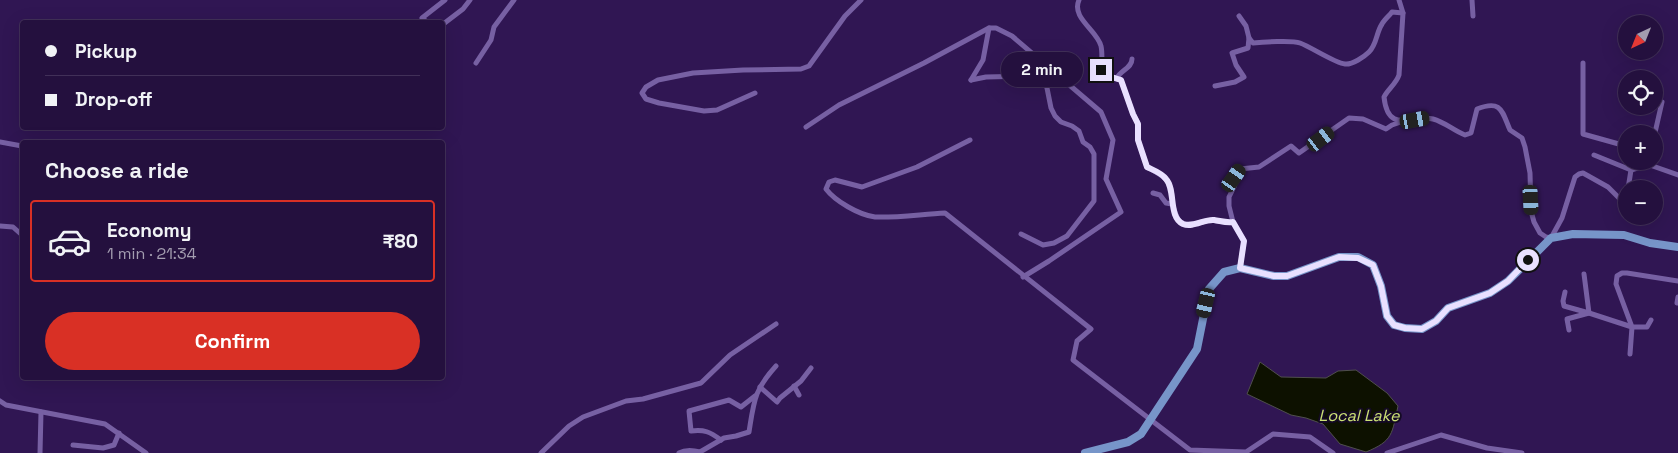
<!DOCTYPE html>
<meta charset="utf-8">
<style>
:root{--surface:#24103e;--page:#2c1945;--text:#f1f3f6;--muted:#a39db0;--line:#413058;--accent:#d93025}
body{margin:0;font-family:"Space Grotesk",sans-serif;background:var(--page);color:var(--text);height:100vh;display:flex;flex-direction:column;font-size:19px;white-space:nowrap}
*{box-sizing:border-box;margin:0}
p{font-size:16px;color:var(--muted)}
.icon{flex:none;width:28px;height:28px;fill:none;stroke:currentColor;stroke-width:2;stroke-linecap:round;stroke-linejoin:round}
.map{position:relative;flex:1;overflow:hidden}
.sheet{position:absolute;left:20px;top:140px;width:425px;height:240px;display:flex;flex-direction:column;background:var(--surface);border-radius:5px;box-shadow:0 5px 20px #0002,0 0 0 1px var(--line)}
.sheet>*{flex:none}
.banner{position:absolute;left:20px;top:20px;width:425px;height:110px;border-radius:5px;box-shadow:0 5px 20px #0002,0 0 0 1px var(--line);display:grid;align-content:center;height:110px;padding:0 25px;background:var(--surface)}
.needle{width:32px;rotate:223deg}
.controls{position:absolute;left:1618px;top:15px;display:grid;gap:10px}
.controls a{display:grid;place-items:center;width:45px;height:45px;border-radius:50%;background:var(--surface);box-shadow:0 5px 20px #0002,0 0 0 1px var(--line);font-size:25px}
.end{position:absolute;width:22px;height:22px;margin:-11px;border:6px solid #e9e0ff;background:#111;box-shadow:0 0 0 2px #111}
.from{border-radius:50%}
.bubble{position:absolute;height:35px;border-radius:18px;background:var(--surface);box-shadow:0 5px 20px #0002,0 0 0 1px var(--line);font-size:16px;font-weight:700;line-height:35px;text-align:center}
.car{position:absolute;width:15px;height:30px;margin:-15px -8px;border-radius:6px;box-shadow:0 0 4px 1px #0007;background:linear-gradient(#222 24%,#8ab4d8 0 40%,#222 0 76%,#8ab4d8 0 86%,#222 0)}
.banner b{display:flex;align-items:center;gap:18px;height:48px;font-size:19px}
.banner b+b{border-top:1px solid var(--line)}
.banner i{width:12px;height:12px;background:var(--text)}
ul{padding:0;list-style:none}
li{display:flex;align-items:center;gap:15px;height:82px;margin:0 10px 8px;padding:0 15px;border:2px solid transparent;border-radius:5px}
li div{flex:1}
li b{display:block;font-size:19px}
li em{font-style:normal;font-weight:700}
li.active{border-color:var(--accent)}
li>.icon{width:45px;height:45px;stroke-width:1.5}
h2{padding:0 25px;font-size:22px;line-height:60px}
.cta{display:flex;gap:10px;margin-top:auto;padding:10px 25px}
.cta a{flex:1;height:58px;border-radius:30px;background:var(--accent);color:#fff;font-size:20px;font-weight:700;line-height:58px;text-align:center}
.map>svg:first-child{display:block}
.water{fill:#0d1100;stroke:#4f4f4c}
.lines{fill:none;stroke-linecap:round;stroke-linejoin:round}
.street{stroke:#7760a3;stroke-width:5}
.primary{stroke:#7795c9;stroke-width:8}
.route{stroke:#e9e0ff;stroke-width:6}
.labels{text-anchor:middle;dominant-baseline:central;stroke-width:4;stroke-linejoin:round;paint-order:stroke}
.water-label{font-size:16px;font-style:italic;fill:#cde275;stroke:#140a24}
</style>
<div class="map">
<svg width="1678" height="453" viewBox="0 0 1678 453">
<rect width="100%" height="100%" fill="#301653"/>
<path class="water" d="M1260 362 1281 377 1326 378 1338 371 1356 370 1387 393 1398 406C1392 434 1393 441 1366 452L1340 444 1323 424 1306 418 1291 415 1247 394Z"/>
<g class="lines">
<g class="street">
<path d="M1079 0C1071 18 1097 30 1101 46 1103 55 1101 65 1102 74L1121 80 1133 114 1138 123V140L1147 167C1166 177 1173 181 1172 204"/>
<path d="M1399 0 1403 13 1399 75C1396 84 1388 89 1384 97 1388 135 1412 114 1433 119 1445 122 1454 131 1465 135L1471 133 1477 109C1502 99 1502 112 1510 130L1522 138 1525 147 1530 173 1531 211 1534 222 1540 233 1546 237 1551 238 1562 218 1575 177 1579 174 1583 173 1608 187 1626 205"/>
<polyline points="1472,0 1473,16"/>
<path d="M1239 16 1246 26 1249 38 1253 43C1263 42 1292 40 1300 43 1311 47 1335 63 1345 64 1352 65 1364 57 1369 52 1377 44 1376 33 1382 24 1384 20 1389 16 1392 12L1403 13"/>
<polyline points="427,22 422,18 445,0"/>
<polyline points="442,25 463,9 470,0"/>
<polyline points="476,63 491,40 494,27 514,0"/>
<polyline points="1583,63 1583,134 1626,146"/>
<path d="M1117 78C1121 70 1132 68 1132 59"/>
<polyline points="971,80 986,77 1025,76 1036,77 1043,80 1047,88 1051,108 1055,116 1061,122 1072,126 1079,131 1083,142 1090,147 1094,154 1094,201 1067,236 1054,243 1043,245 1021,234"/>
<polyline points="971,80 983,60 989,28"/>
<polyline points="1215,86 1235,82 1244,77 1236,65 1232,53 1248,48 1249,38"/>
<polyline points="755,93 717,110 704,111 659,103 646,99 642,93 646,87 658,80 693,73 743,70 801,69 809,66 845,16 861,0"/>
<polyline points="806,127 839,105 924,63 989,28 996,28 1012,36 1101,112 1113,140 1106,179 1121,212 1049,261 1023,277"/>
<polyline points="1654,137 1662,102"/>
<path d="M970 140 917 167 862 187 835 180 829 182 826 189C835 201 859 215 875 217 896 218 923 214 945 213L1091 329 1077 341 1073 360 1190 450 1246 452 1273 434 1310 437 1333 453"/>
<polyline points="0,142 22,146"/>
<polyline points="1594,155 1631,170 1647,165 1648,161"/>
<polyline points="1647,164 1678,175"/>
<polyline points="1628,189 1631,170"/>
<path d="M1153 193 1160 195 1166 203 1172 204C1175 209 1175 215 1178 219 1186 231 1202 220 1213 220 1220 221 1225 223 1233 222"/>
<polyline points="0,226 13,227 22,235"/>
<polyline points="1240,268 1244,241 1233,222 1229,206 1229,197 1234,187 1234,178 1240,169 1259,167 1291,146 1299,153 1349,118 1363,119 1386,129 1392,125 1401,122"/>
<polyline points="1584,274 1589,313 1632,327 1630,354"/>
<polyline points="1565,292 1563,301 1564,306 1589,313 1567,319 1569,330"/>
<polyline points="1677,303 1678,297"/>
<polyline points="1651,320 1647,327 1632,327 1616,284 1617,276 1622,273 1627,273 1678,281"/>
<polyline points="794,386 799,395"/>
<polyline points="760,387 777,402 780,398 801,381 811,368"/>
<polyline points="0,401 6,405 105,424 146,453"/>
<path d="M721 440C710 432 704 429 691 431L689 411 729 400 741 407 755 396"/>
<polyline points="73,445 103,448 114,445 119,433"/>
<polyline points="40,453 41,412"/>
<polyline points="541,453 569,426 583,417 626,401 643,399 701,383 730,355 776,324"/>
<path d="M679 453C686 449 693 450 700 452L724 438 736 436 749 432C754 401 754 390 776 366"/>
<polyline points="1387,453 1441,435 1487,448 1522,453"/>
</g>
<polyline class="primary" points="1085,453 1128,442 1141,434 1197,349 1209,289 1224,272 1240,268 1274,276 1287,276 1339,257 1358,257 1373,265 1381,286 1387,316 1394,325 1405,328 1422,329 1436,321 1448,308 1490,293 1508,281 1551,238 1573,234 1624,235 1650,243 1678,247"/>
</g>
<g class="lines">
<path class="route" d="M1101 70 1102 74 1121 80 1133 114 1138 124V140L1147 167C1153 170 1162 173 1166 179 1176 190 1168 217 1183 224 1193 228 1204 219 1214 220 1221 221 1226 223 1233 222L1244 241 1240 268 1274 276H1287L1339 257 1358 258 1373 265 1381 286 1387 316 1394 325 1405 328 1422 329 1436 321 1448 308 1490 293 1508 281 1528 260"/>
</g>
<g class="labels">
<g class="water-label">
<text x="1359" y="415">Local Lake</text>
</g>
</g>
</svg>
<div class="controls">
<a><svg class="needle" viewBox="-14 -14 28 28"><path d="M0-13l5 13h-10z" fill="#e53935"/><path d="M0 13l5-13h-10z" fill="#a39db0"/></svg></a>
<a><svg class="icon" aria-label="locate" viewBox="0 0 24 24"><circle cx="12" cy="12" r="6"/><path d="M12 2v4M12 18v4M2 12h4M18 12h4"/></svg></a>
<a>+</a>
<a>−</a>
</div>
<i class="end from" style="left:1528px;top:260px"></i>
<i class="end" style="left:1101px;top:70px"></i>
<div class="bubble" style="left:1001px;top:52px;width:82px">2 min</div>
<i class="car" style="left:1415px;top:120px;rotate:80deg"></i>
<i class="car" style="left:1321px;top:139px;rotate:53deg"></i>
<i class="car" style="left:1234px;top:178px;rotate:35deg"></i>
<i class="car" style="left:1531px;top:200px;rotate:177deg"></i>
<i class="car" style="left:1206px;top:303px;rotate:193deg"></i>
<div class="banner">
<b><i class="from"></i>Pickup</b>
<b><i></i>Drop-off</b>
</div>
<section class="sheet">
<h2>Choose a ride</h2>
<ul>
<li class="active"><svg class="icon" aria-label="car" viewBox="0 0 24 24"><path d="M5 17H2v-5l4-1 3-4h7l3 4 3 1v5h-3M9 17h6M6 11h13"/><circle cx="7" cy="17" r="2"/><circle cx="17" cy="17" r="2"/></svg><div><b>Economy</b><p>1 min · 21:34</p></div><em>₹80</em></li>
</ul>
<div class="cta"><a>Confirm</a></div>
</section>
</div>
